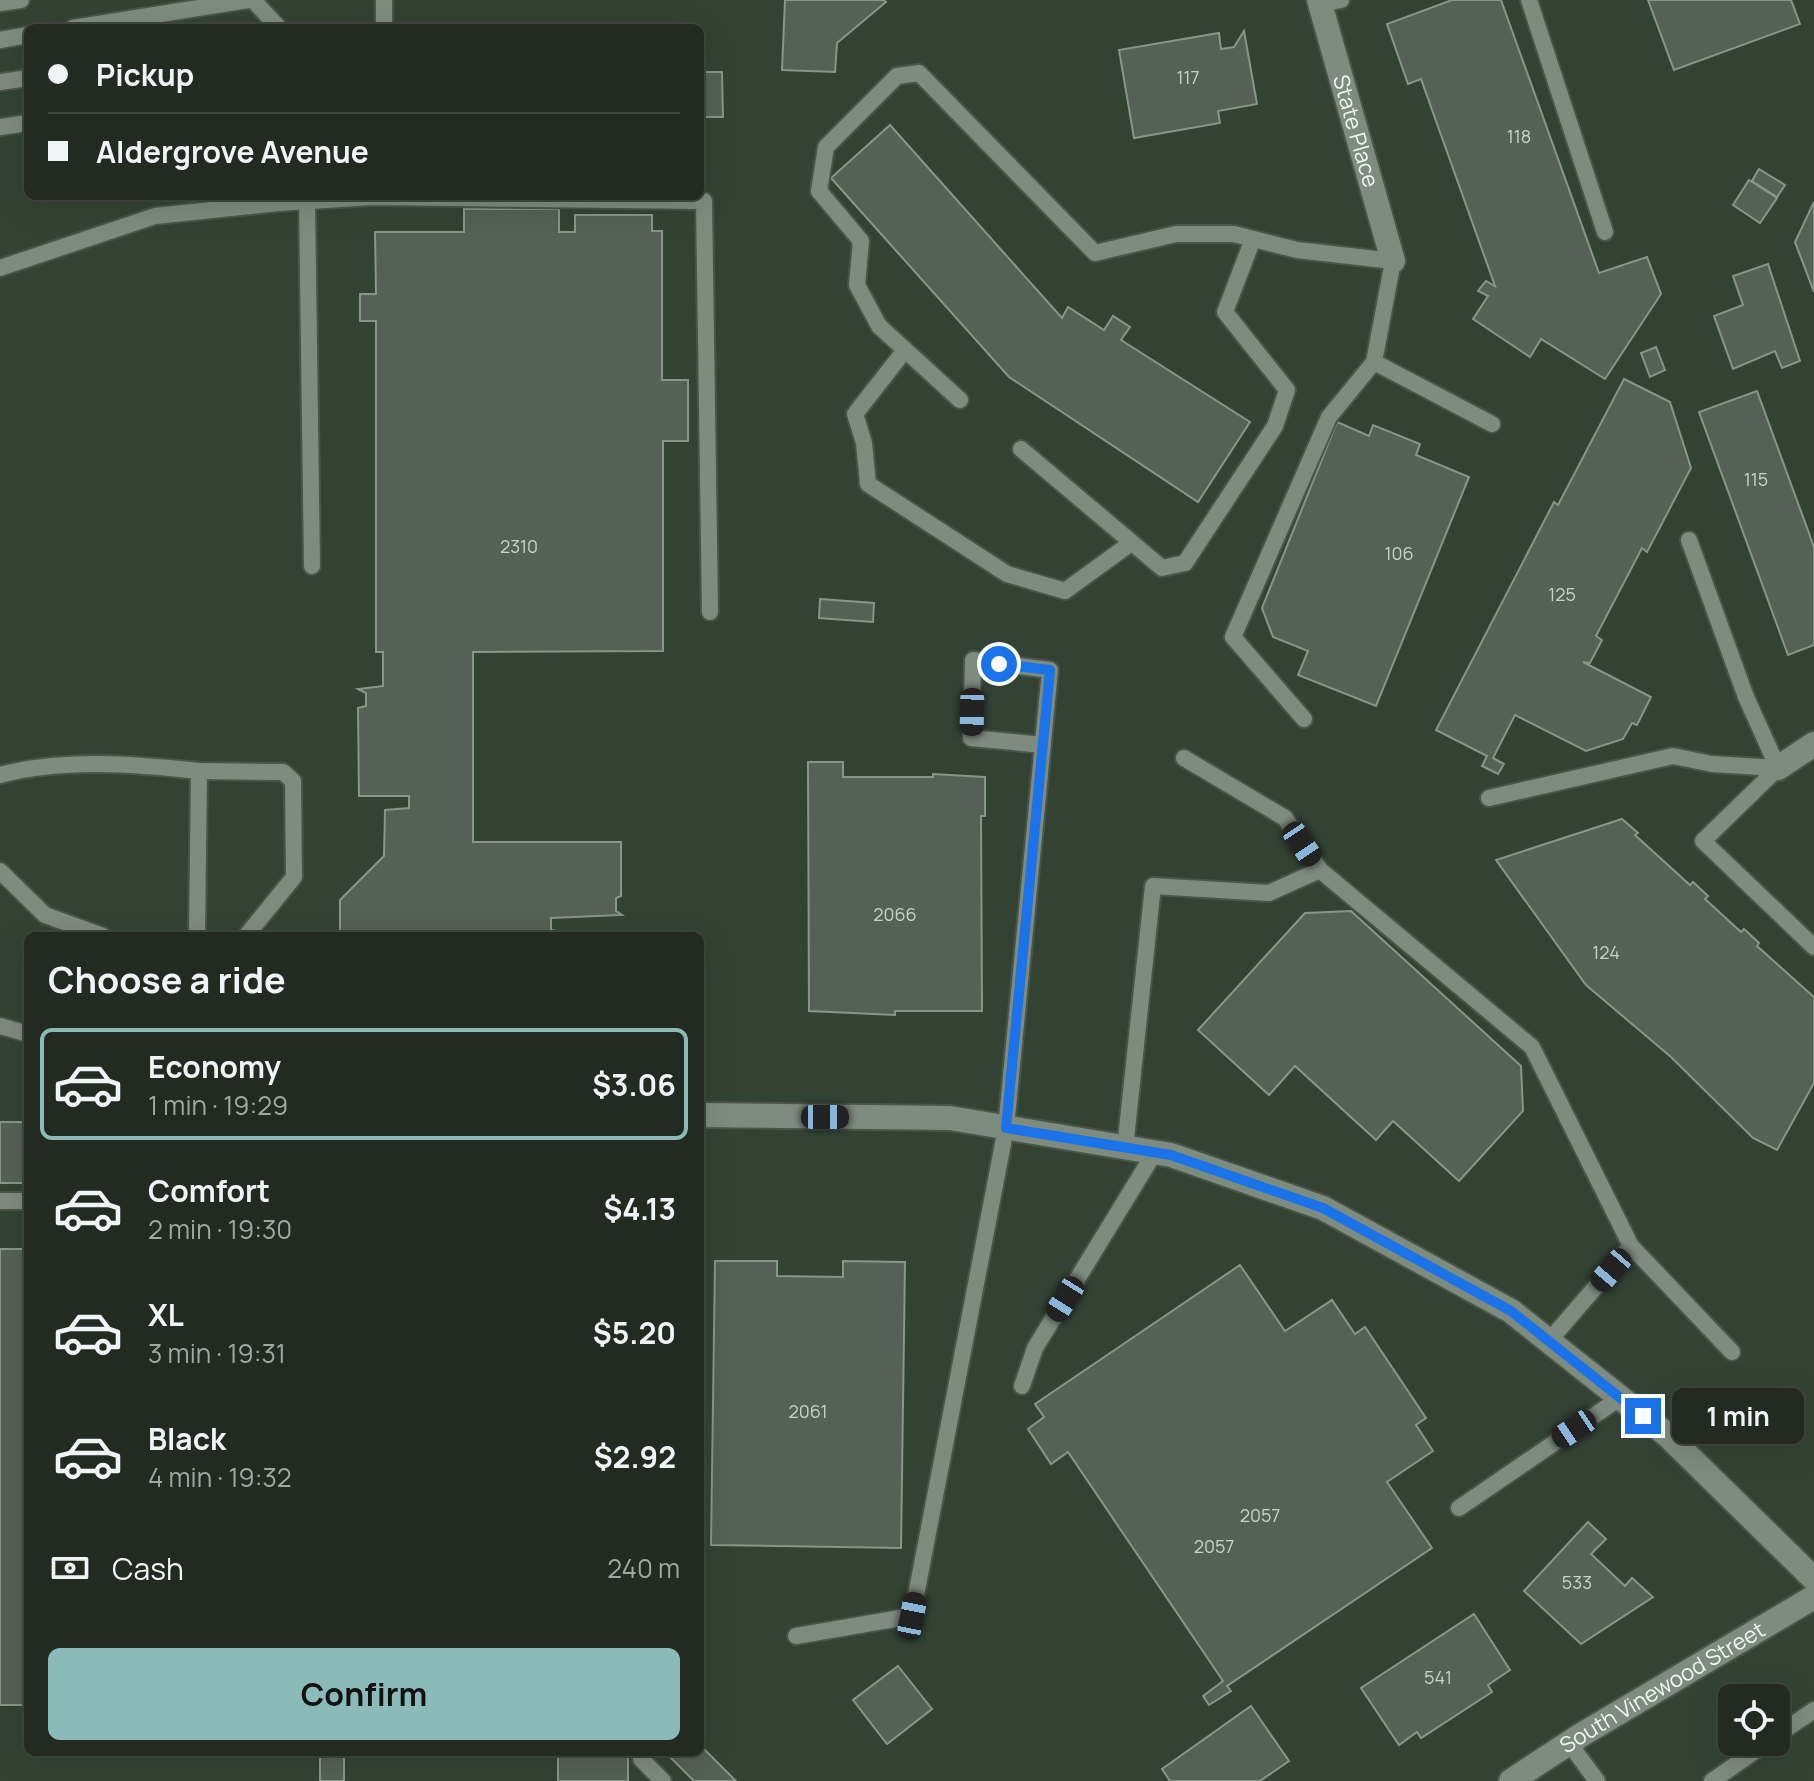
<!DOCTYPE html>
<meta charset="utf-8">
<style>
:root{--surface:#222a22;--page:#2e362f;--text:#f1f3f6;--muted:#a2a7a5;--line:#3f4640;--accent:#8bbbb9}
body{margin:0;font-family:Manrope,sans-serif;background:var(--page);color:var(--text);height:100vh;display:flex;flex-direction:column;font-size:30px;white-space:nowrap}
*{box-sizing:border-box;margin:0}
p{font-size:26px;color:var(--muted)}
.icon{flex:none;width:44px;height:44px;fill:none;stroke:currentColor;stroke-width:2;stroke-linecap:round;stroke-linejoin:round}
.map{position:relative;flex:1;overflow:hidden}
.side{position:absolute;left:24px;top:932px;width:680px;height:824px;display:flex;flex-direction:column;background:var(--surface);border-radius:12px;box-shadow:0 8px 32px #0002,0 0 0 2px var(--line)}
.side>*{flex:none}
.top-card{position:absolute;left:24px;top:24px;width:680px;height:176px;border-radius:12px;box-shadow:0 8px 32px #0002,0 0 0 2px var(--line);display:grid;align-content:center;height:176px;padding:0 24px;background:var(--surface)}
.tools{position:absolute;left:1718px;top:1684px;display:grid;gap:16px}
.tools a{display:grid;place-items:center;width:72px;height:72px;border-radius:12px;background:var(--surface);box-shadow:0 8px 32px #0002,0 0 0 2px var(--line);font-size:40px}
.end{position:absolute;width:36px;height:36px;margin:-18px;border:10px solid #1a73e8;background:#fff;box-shadow:0 0 0 4px #fff}
.from{border-radius:50%}
.bubble{position:absolute;height:56px;border-radius:12px;background:var(--surface);box-shadow:0 8px 32px #0002,0 0 0 2px var(--line);font-size:26px;font-weight:700;line-height:56px;text-align:center}
.car{position:absolute;width:24px;height:48px;margin:-24px -12px;border-radius:10px;box-shadow:0 0 6px 2px #0007;background:linear-gradient(#222 24%,#8ab4d8 0 40%,#222 0 76%,#8ab4d8 0 86%,#222 0)}
.top-card b{display:flex;align-items:center;gap:28px;height:76px;font-size:30px}
.top-card b+b{border-top:2px solid var(--line)}
.top-card i{width:20px;height:20px;background:var(--text)}
ul{padding:0;list-style:none}
li{display:flex;align-items:center;gap:24px;height:112px;margin:0 16px 12px;padding:0 8px;border:4px solid transparent;border-radius:12px}
li div{flex:1}
li b{display:block;font-size:30px}
li em{font-style:normal;font-weight:700}
li.selected{border-color:var(--accent)}
li>.icon{width:72px;height:72px;stroke-width:1.5}
h2{padding:0 24px;font-size:36px;line-height:96px}
.pay{display:flex;align-items:center;gap:20px;height:88px;padding:0 24px;font-size:30px}
.pay p{margin-inline-start:auto}
.action{display:flex;gap:16px;margin-top:auto;padding:16px 24px}
.action a{flex:1;height:92px;border-radius:12px;background:var(--accent);color:#111;font-size:32px;font-weight:700;line-height:92px;text-align:center}
.map>svg:first-child{display:block}
.built{fill:#324334;fill-rule:evenodd}
.building{fill:#556156;stroke:#889589;stroke-width:2}
.lines{fill:none;stroke-linecap:round;stroke-linejoin:round}
.lane-casing{stroke:#4a544a;stroke-width:20}
.street-casing{stroke:#4a544a;stroke-width:28}
.lane{stroke:#7e8b7f;stroke-width:16}
.street{stroke:#7e8b7f;stroke-width:24}
.route{stroke:#1a73e8;stroke-width:10}
.labels{text-anchor:middle;dominant-baseline:central;stroke-width:7;stroke-linejoin:round;paint-order:stroke}
.number-label{font-size:18px;fill:#c9d2ca}
.street-label{font-size:22px;fill:#f0f7f0;stroke:#2d382e}
</style>
<div class="map">
<svg width="1814" height="1781" viewBox="0 0 1814 1781">
<rect width="100%" height="100%" fill="#2d382e"/>
<path class="built" d="M0 0H1814V1781H0ZM28 28H700V196H28ZM28 936H700V1752H28ZM1732 1698H1776V1742H1732Z"/>
<g class="building">
<polygon points="785,0 884,0 886,2 837,43 835,72 782,70"/>
<polygon points="1452,0 1501,0 1599,273 1647,257 1661,294 1605,379 1541,339 1530,357 1473,319 1488,296 1478,291 1486,281 1495,286 1421,79 1408,84 1387,24"/>
<polygon points="1648,0 1791,0 1800,24 1674,70"/>
<polygon points="1244,31 1257,104 1218,111 1220,123 1134,138 1119,50 1219,33 1221,49 1234,47"/>
<polygon points="700,72 722,72 723,117 700,117"/>
<polygon points="890,125 1062,318 1068,307 1104,330 1113,316 1130,327 1121,340 1250,422 1198,502 1009,377 831,178"/>
<polygon points="1759,169 1785,185 1777,197 1752,181"/>
<polygon points="1749,180 1777,198 1760,223 1733,205"/>
<polygon points="1814,202 1814,292 1795,242"/>
<polygon points="464,209 559,209 559,232 575,232 575,215 652,215 652,231 662,231 662,380 688,380 688,441 663,441 663,651 473,652 473,842 621,842 621,896 616,898 616,911 622,915 551,918 551,930 557,931 557,936 340,936 340,900 384,856 385,810 409,808 409,796 359,796 358,708 366,706 366,693 358,689 383,686 383,652 376,652 376,321 360,321 360,294 376,294 375,232 464,232"/>
<polygon points="1768,264 1800,361 1782,368 1775,351 1733,369 1714,316 1743,305 1733,276"/>
<polygon points="1656,347 1665,370 1650,377 1641,353"/>
<polygon points="1624,379 1670,402 1691,468 1647,552 1642,548 1596,636 1602,640 1590,663 1583,662 1651,697 1637,725 1632,723 1623,739 1586,751 1515,715 1493,758 1504,764 1498,774 1482,766 1487,756 1436,730 1554,502 1558,505"/>
<polygon points="1757,391 1814,547 1814,645 1788,655 1699,412"/>
<polygon points="1337,422 1369,436 1373,425 1420,444 1416,455 1469,477 1376,706 1298,675 1308,651 1273,637 1262,608"/>
<polygon points="820,599 874,603 873,622 819,618"/>
<polygon points="808,762 843,762 843,777 933,777 933,774 985,777 985,816 981,816 982,1011 895,1011 895,1015 809,1011"/>
<polygon points="1622,819 1638,833 1635,835 1690,885 1693,882 1708,896 1705,899 1741,932 1744,929 1759,943 1757,946 1814,997 1814,1083 1777,1150 1753,1138 1671,1057 1586,985 1496,860"/>
<polygon points="1351,911 1521,1066 1523,1111 1459,1181 1393,1121 1376,1140 1295,1066 1269,1095 1198,1030 1305,913"/>
<rect x="0" y="1122" width="28" height="61"/>
<polygon points="0,1249 28,1249 26,1705 0,1705"/>
<polygon points="715,1261 777,1261 777,1276 843,1277 843,1261 905,1262 901,1548 711,1545"/>
<polygon points="1240,1265 1285,1331 1332,1300 1355,1334 1365,1327 1426,1418 1416,1425 1433,1451 1387,1482 1432,1548 1227,1686 1231,1691 1209,1705 1203,1696 1223,1681 1068,1452 1051,1464 1028,1429 1044,1417 1035,1404"/>
<polygon points="1588,1522 1606,1539 1591,1554 1625,1586 1632,1578 1653,1597 1581,1644 1524,1591"/>
<polygon points="1474,1614 1510,1670 1488,1685 1492,1692 1421,1738 1417,1732 1399,1745 1361,1688"/>
<polygon points="898,1666 932,1709 887,1744 853,1700"/>
<polygon points="1251,1706 1289,1761 1260,1781 1170,1781 1162,1769"/>
<polygon points="700,1745 736,1781 694,1781 669,1756 673,1752 700,1752"/>
<rect x="320" y="1752" width="24" height="29"/>
<polygon points="587,1752 628,1753 628,1781 558,1781 558,1755 587,1755"/>
</g>
<g class="lines">
<defs>
<g id="lane">
<polyline points="253,0 279,28"/>
<polyline points="384,0 384,28"/>
<polyline points="1529,0 1605,232"/>
<polyline points="0,3 21,0"/>
<polyline points="1320,4 1341,0"/>
<polyline points="73,28 248,0"/>
<polyline points="0,40 28,35"/>
<polyline points="0,82 28,78"/>
<polyline points="0,127 28,123"/>
<polyline points="307,201 312,566"/>
<polyline points="0,268 155,216 279,203 373,197 704,201 710,612"/>
<polyline points="905,350 855,414 864,443 868,484 1007,574 1065,591 1131,543"/>
<polyline points="1374,362 1492,424"/>
<polyline points="960,400 879,326 857,285 861,241 819,191 826,147 897,76 919,73 1095,253 1176,234 1234,234 1297,250 1393,261 1374,362 1329,417 1233,637 1304,719"/>
<polyline points="1021,449 1162,568 1185,563 1275,426 1287,390 1225,312 1253,239"/>
<polyline points="1689,540 1746,697 1778,768"/>
<polyline points="1184,758 1285,818 1320,870 1532,1047 1631,1246 1732,1352"/>
<polyline points="1778,768 1703,841 1814,947"/>
<polyline points="197,771 283,772 293,781 294,877 246,936"/>
<path d="M0 775C63 758 135 764 199 771L197 936"/>
<polyline points="1489,798 1673,756 1712,764 1778,768"/>
<polyline points="0,871 45,915 103,936"/>
<polyline points="0,1026 28,1034"/>
<polyline points="1125,1148 1153,886 1269,893 1320,870"/>
<polyline points="0,1201 28,1201"/>
<polyline points="1549,1341 1631,1246"/>
<polyline points="1022,1386 1035,1348 1155,1152"/>
<polyline points="1459,1508 1620,1398"/>
<polyline points="796,1636 912,1616 1006,1128 1050,670 973,660 971,738 1043,745"/>
<polyline points="1776,1736 1814,1710"/>
<polyline points="1569,1743 1597,1781"/>
<polyline points="641,1752 641,1759 663,1781"/>
<polyline points="1712,1781 1768,1742"/>
</g>
<g id="street">
<path id="s1" d="M1319 0 1393 261"/>
<polyline points="1778,768 1814,744"/>
<polyline points="700,1115 950,1118 1171,1155 1323,1208 1511,1311 1666,1434 1814,1579"/>
<path id="s2" d="M1511 1781 1581 1735 1814 1597"/>
</g>
</defs>
<use href="#lane" class="lane-casing"/>
<use href="#street" class="street-casing"/>
<use href="#lane" class="lane"/>
<use href="#street" class="street"/>
</g>
<g class="lines">
<polyline class="route" points="999,664 1050,670 1006,1128 1171,1155 1323,1208 1511,1311 1643,1416"/>
</g>
<g class="labels">
<g class="number-label">
<text x="1188" y="77">117</text>
<text x="1519" y="136">118</text>
<text x="1756" y="479">115</text>
<text x="519" y="546">2310</text>
<text x="1399" y="553">106</text>
<text x="1562" y="594">125</text>
<text x="895" y="914">2066</text>
<text x="1606" y="952">124</text>
<text x="808" y="1411">2061</text>
<text x="1260" y="1515">2057</text>
<text x="1214" y="1546">2057</text>
<text x="1577" y="1582">533</text>
<text x="1438" y="1677">541</text>
</g>
<g class="street-label">
<text stroke="none"><textPath href="#s1" startOffset="136">State Place</textPath></text>
<text stroke="none"><textPath href="#s2" startOffset="178">South Vinewood Street</textPath></text>
</g>
</g>
</svg>
<div class="tools">
<a><svg class="icon" aria-label="locate" viewBox="0 0 24 24"><circle cx="12" cy="12" r="6"/><path d="M12 2v4M12 18v4M2 12h4M18 12h4"/></svg></a>
</div>
<i class="end from" style="left:999px;top:664px"></i>
<i class="end" style="left:1643px;top:1416px"></i>
<div class="bubble" style="left:1672px;top:1388px;width:132px">1 min</div>
<i class="car" style="left:972px;top:712px;rotate:181deg"></i>
<i class="car" style="left:1302px;top:844px;rotate:146deg"></i>
<i class="car" style="left:825px;top:1117px;rotate:90deg"></i>
<i class="car" style="left:1611px;top:1270px;rotate:221deg"></i>
<i class="car" style="left:1065px;top:1299px;rotate:212deg"></i>
<i class="car" style="left:1574px;top:1429px;rotate:236deg"></i>
<i class="car" style="left:912px;top:1616px;rotate:11deg"></i>
<div class="top-card">
<b><i class="from"></i>Pickup</b>
<b><i></i>Aldergrove Avenue</b>
</div>
<section class="side">
<h2>Choose a ride</h2>
<ul>
<li class="selected"><svg class="icon" aria-label="car" viewBox="0 0 24 24"><path d="M5 17H2v-5l4-1 3-4h7l3 4 3 1v5h-3M9 17h6M6 11h13"/><circle cx="7" cy="17" r="2"/><circle cx="17" cy="17" r="2"/></svg><div><b>Economy</b><p>1 min · 19:29</p></div><em>$3.06</em></li>
<li><svg class="icon" aria-label="car" viewBox="0 0 24 24"><path d="M5 17H2v-5l4-1 3-4h7l3 4 3 1v5h-3M9 17h6M6 11h13"/><circle cx="7" cy="17" r="2"/><circle cx="17" cy="17" r="2"/></svg><div><b>Comfort</b><p>2 min · 19:30</p></div><em>$4.13</em></li>
<li><svg class="icon" aria-label="car" viewBox="0 0 24 24"><path d="M5 17H2v-5l4-1 3-4h7l3 4 3 1v5h-3M9 17h6M6 11h13"/><circle cx="7" cy="17" r="2"/><circle cx="17" cy="17" r="2"/></svg><div><b>XL</b><p>3 min · 19:31</p></div><em>$5.20</em></li>
<li><svg class="icon" aria-label="car" viewBox="0 0 24 24"><path d="M5 17H2v-5l4-1 3-4h7l3 4 3 1v5h-3M9 17h6M6 11h13"/><circle cx="7" cy="17" r="2"/><circle cx="17" cy="17" r="2"/></svg><div><b>Black</b><p>4 min · 19:32</p></div><em>$2.92</em></li>
</ul>
<div class="pay"><svg class="icon" aria-label="cash" viewBox="0 0 24 24"><path d="M3 7h18v10H3z"/><circle cx="12" cy="12" r="2"/></svg>Cash<p>240 m</p></div>
<div class="action"><a>Confirm</a></div>
</section>
</div>
